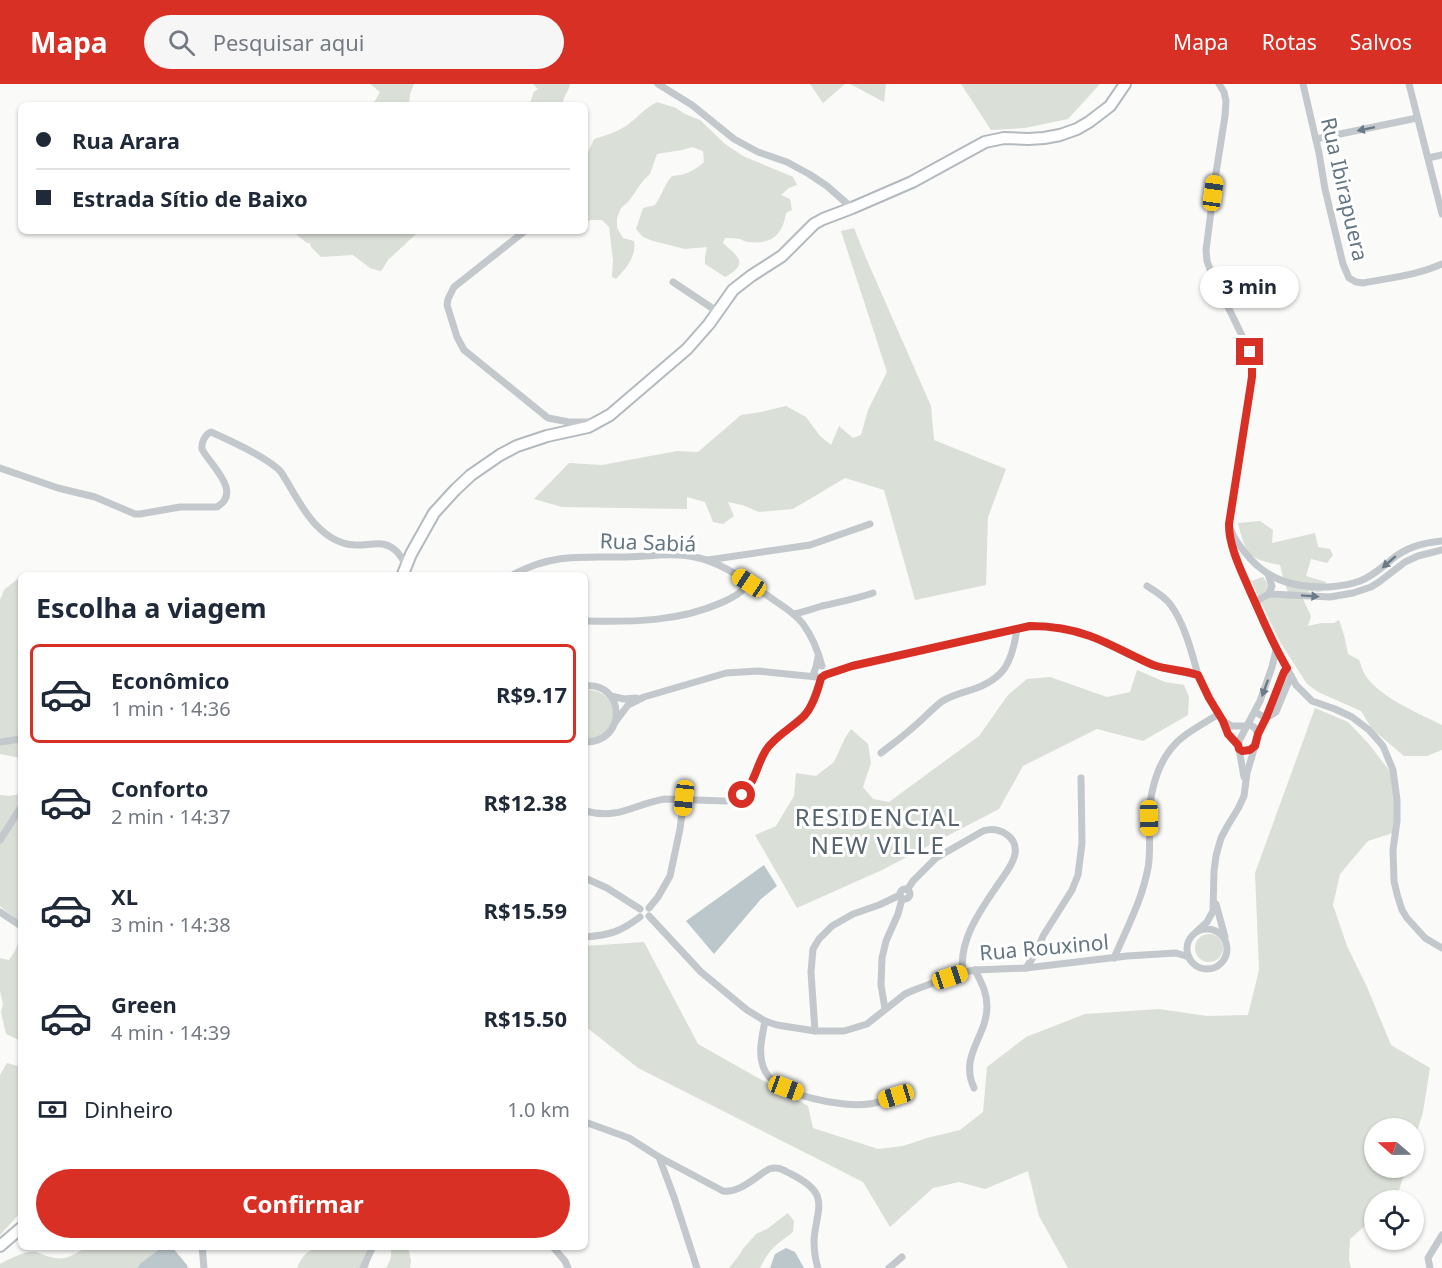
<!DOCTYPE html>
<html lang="pt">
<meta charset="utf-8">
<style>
:root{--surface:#fff;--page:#f6f6f7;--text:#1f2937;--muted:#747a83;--line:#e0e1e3;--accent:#d93025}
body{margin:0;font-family:"Noto Sans",sans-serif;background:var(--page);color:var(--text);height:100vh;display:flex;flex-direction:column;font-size:22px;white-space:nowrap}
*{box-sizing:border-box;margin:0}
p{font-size:20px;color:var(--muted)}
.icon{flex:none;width:33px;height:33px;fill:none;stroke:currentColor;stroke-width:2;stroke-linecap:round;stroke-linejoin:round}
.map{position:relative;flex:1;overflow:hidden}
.side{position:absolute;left:18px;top:488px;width:570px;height:678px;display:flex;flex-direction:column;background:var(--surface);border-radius:9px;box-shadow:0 2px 4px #0004}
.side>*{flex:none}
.guide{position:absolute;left:18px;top:18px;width:570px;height:132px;border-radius:9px;box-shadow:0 2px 4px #0004;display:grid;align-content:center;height:132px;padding:0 18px;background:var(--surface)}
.needle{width:39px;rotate:290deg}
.buttons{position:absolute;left:1364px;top:1034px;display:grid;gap:12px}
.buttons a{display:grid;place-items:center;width:60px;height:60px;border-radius:50%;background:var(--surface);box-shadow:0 2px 4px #0004;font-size:30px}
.end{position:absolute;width:27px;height:27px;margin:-14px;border:8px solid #d93025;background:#fff;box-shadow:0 0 0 3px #fff}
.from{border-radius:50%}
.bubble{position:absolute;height:42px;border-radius:21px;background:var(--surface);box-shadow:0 2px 4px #0004;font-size:20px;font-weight:700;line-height:42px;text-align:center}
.car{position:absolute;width:18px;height:36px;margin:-18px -9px;border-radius:8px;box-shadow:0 0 4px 2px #0007;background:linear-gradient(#f5c518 24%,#345 0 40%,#f5c518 0 76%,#345 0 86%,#f5c518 0)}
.guide b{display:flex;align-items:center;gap:21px;height:57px;font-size:22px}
.guide b+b{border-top:2px solid var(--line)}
.guide i{width:15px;height:15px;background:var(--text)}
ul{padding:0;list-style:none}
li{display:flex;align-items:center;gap:18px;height:99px;margin:0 12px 9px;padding:0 6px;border:3px solid transparent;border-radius:9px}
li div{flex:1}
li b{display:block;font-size:22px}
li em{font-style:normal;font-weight:700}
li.active{border-color:var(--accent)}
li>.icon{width:54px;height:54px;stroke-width:1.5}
h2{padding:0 18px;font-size:27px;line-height:72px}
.pay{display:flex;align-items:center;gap:15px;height:66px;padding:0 18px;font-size:22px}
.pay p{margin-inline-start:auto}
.primary-button{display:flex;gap:12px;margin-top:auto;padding:12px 18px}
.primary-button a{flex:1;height:69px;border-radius:36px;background:var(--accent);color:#fff;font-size:24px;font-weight:700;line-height:69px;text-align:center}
header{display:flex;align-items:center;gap:36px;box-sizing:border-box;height:84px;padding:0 30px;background:var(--accent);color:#fff}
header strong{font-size:28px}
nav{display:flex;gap:33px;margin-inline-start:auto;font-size:21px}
.search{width:420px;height:54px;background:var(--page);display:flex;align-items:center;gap:15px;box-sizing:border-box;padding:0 21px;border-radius:33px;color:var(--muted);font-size:22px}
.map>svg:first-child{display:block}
.green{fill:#dadfd7}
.water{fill:#bbc7cb}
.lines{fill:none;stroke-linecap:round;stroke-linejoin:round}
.secondary-casing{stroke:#b3babf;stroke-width:14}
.minor{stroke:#c3c8cc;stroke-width:7}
.secondary{stroke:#fff;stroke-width:10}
.oneway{fill:#6a7a87}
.route{stroke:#d93025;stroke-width:8}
.labels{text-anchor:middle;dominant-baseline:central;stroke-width:6;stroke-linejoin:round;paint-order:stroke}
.street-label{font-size:21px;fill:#657683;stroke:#fff}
.quarter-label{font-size:24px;letter-spacing:1.5px;fill:#57646e;stroke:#fff}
</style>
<header>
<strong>Mapa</strong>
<div class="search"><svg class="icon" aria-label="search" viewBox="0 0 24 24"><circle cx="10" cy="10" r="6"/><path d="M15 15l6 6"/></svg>Pesquisar aqui</div>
<nav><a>Mapa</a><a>Rotas</a><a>Salvos</a></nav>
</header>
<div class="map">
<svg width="1442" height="1184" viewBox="0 0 1442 1184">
<rect width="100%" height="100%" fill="#fafaf8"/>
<g class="green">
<polygon points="370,0 414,0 410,10 409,21 369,21 375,17 380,8"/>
<path d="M533 0H570C569 7 562 14 563 21H529L534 8 538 5Z"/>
<polygon points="810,0 845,0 823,19"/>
<polygon points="850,0 886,0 884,18"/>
<polygon points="961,0 1100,0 1068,35 1025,44 991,46"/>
<path d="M657 18 676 24 685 30 700 36 725 60 743 72 793 93 797 101 789 104 781 111 790 115 792 126 786 129C783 150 772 161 749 158 746 158 743 156 740 155 735 154 730 154 725 154L723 159C738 173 750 179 725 193L705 180V173L707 163 685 165 653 157 643 153 636 145 643 124 655 121C662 111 664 101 672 92 686 91 694 87 704 78L703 67 692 63 682 66 657 70 650 90 642 98 629 117 621 124 617 134V144L623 154 634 157C637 171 626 185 616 195L612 193 613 176 609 143 602 136H591L585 138V72L587 71 594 55C605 52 616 48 626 42 637 34 645 24 657 18Z"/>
<polygon points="854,144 866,174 931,322 934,356 1006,385 988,433 986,501 915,516 884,406 845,394 793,425 759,428 742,421 728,418 734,432 723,440 713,438 705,418 687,413 687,425 562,423 534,415 569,379 602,381 677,367 698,368 741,331 761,328 786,322 806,333 820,352 831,361 839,342 853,354 861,351 868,326 887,288 841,147"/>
<polygon points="299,147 418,147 415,151 388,176 382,186 380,187 370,184 353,171 321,173 311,163 310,159 307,159 297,151"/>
<path d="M1260 437 1273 446 1272 459 1315 449 1318 463 1330 465 1333 471 1327 479 1311 475 1306 492 1326 498 1325 505 1320 508 1310 507 1301 511 1311 532 1308 542 1322 539H1334L1339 536 1344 551 1348 570 1359 576C1361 580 1362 585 1364 589 1378 613 1418 629 1442 641V666L1427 672H1404L1372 645 1361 627 1318 608 1307 600 1280 558 1251 497 1263 493 1277 514 1288 509 1283 493 1280 481C1247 475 1246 470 1238 439Z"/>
<polygon points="21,492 21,674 0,670 0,516 4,506"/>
<polygon points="1137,586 1165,598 1184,601 1189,613 1188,631 1143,657 1097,645 1023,682 999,725 882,786 797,824 755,751 776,742 794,712 796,689 816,692 834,678 845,654 851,645 868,660 871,679 863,703 873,715 889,718 979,652 1008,611 1027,595 1050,593 1107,613 1130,608"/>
<path d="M585 606C624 603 620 659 585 654Z"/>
<polygon points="1315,624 1348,638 1368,659 1392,690 1398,711 1393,749 1368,757 1340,790 1333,821 1347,862 1367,903 1391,961 1430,984 1423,1028 1413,1061 1413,1044 1374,1044 1374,1083 1406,1083 1397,1113 1394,1116 1374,1116 1374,1134 1350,1155 1349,1176 1351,1184 1068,1184 1039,1132 1028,1087 985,1105 959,1098 933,1104 890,1143 863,1098 638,984 585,942 585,862 644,858 698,960 808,1022 813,1044 878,1065 903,1062 927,1054 960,1046 983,1028 987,983 1026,953 1085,930 1159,925 1207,932 1248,931 1259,886 1255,789"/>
<polygon points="21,707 21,839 0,822 0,711 9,712 19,710"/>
<circle cx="1209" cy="864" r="14"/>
<polygon points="19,857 21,858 21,957 6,950 1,928 3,920 0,907 0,874 9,876 15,867"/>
<polygon points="7,979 21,983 21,1128 0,1151 0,991"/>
<path d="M788 1129 794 1137 793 1148C776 1161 770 1164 760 1184H729L740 1170 742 1166 756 1150 767 1145Z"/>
<path d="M330 1162 372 1163 368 1184H297C304 1166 313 1164 330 1162Z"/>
<path d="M87 1163H166L146 1184H0V1180C9 1175 26 1166 36 1168 45 1171 54 1176 64 1174 71 1173 79 1167 86 1164Z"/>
<path d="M390 1163H408L411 1177 410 1184H386C390 1177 393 1171 390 1163Z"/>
</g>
<g class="water">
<polygon points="764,781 777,802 761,815 714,870 686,837"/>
<polygon points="163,1163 172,1163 187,1181 188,1184 137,1184 141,1179"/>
<polygon points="786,1164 795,1168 804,1184 770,1184 775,1170"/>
</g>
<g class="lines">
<defs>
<g id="secondary">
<polyline points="403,490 411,470 434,429 455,406 471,391 500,371 517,362 547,352 588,343 610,331 687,265 709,240 733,206 751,192 782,172 814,140 823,135 852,124 912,98 985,58 1004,54 1028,55 1044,54 1060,51 1077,45 1089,38 1110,22 1125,0"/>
<polyline points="0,1162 21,1144"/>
</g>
</defs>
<use href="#secondary" class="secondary-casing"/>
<g class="minor">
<polyline points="658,0 692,21 734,55 758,68 787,78 809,90 827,102 852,124"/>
<polyline points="1219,0 1224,8 1226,17 1225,32 1216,89 1206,166 1207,177 1211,188 1250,268 1252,284 1250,308 1229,440 1229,452 1239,481 1271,555 1296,601 1312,617 1335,625 1352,633 1369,646 1383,662 1393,686 1397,716 1397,737 1393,766 1394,797 1397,810 1402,826 1407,834 1425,854 1442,864"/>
<path d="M1303 0 1319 69 1325 105 1343 180 1349 194 1356 198 1363 199C1389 194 1418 191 1442 180"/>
<polyline points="1409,0 1442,130"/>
<polyline points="1316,55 1417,34"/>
<polyline points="1428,74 1442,71"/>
<polyline points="525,147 454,203 448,215 447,221 457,253 464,266 548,334 569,338 594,338"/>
<polyline points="673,198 718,228"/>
<path d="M0 384 58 404 95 413 135 430H140L180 423H217C243 408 210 381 202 365 201 359 205 350 211 348 229 356 269 374 281 388 296 411 308 440 332 454 339 458 347 461 355 461 369 462 383 455 395 466 400 470 403 476 406 481"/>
<path d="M1231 446C1234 454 1238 460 1243 466 1265 496 1293 504 1329 503 1340 502 1350 501 1360 497 1373 492 1381 484 1391 476 1406 463 1423 459 1442 457"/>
<polyline points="708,476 810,461 870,440"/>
<path d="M514 490C553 470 579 473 621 473 645 473 670 468 695 473 724 479 747 498 771 514 782 522 795 529 803 540 812 552 818 567 822 582"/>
<polyline points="1268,490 1272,502 1269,510"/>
<path d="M1147 502C1155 507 1164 512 1170 520 1184 538 1192 569 1198 591"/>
<polyline points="1256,521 1260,515 1269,510 1330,513 1353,509 1371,503 1379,498 1405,478 1418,472 1442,466"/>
<path d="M794 530C804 528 812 525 822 522 839 518 856 515 873 509"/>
<path d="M585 537C632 538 679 538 723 518 733 513 742 509 749 499"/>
<polyline points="818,573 816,583 814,588 815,592 819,594"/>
<polyline points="825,591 852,582 1030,542 1046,542 1075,547 1091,552 1130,571 1162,584 1198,591 1209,614 1223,637 1228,650 1238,661"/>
<path d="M585 602C624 597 629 658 585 658"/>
<polyline points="611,612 624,615 636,614"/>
<polyline points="1255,628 1266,634 1276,628 1291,592"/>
<polyline points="616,637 628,621 644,613 726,589 758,587 817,593"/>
<polyline points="1223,637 1232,642 1245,642"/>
<path d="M1249 640 1255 644 1258 650C1255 660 1254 666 1242 667L1239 665V657L1260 617 1272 583 1276 566"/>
<polyline points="1258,650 1275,613 1284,588 1287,584"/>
<polyline points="0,658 21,655"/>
<polyline points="1239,665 1244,693"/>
<path d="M881 669C891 661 901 654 910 646 921 637 930 627 941 618 950 612 961 609 971 606 1005 595 1012 578 1017 545"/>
<path d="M585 727C621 736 633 720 665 715L726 717 731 716 742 711 750 702 755 692 760 678 768 663 809 626 821 594"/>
<polyline points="0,756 21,723"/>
<polyline points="585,794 607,804 640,825"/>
<circle cx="905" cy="810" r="5"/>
<path d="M907 806 913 797 936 774 983 747C998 742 1018 752 1015 770 1013 781 1005 790 999 799 982 824 958 856 963 888"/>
<polyline points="1216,820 1225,853"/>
<polyline points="649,824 658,813 670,792 680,745 684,714"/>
<polyline points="0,828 21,842"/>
<polyline points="649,832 701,888 747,926 765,937 777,941 815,947 844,947 867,940 905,910 914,906 963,888 975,886 1026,884 1127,872 1176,869 1189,873"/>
<circle cx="1207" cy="865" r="20"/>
<polyline points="1197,847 1207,838 1213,827 1214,787 1216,772 1221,754 1228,741 1239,723 1244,712 1247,689 1255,662"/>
<path d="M585 853C610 851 620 848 640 833"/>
<path d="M1114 874C1127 844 1142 816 1148 784 1151 767 1149 750 1149 734 1150 704 1159 671 1184 652 1195 644 1207 637 1219 630"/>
<polyline points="1026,884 1037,867 1043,852 1072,806 1078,791 1082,759 1081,694"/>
<polyline points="885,925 881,901 882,874 886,857 898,830 902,815"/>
<path d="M765 937C762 953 757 971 765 987 778 1012 844 1024 869 1020 878 1019 887 1015 896 1013"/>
<polyline points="815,947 811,888 813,865 819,855 832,842 853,830 879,821 900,811"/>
<path d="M974 1004C959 971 987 953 987 922 987 908 981 898 975 886"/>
<path d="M585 1038 629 1054 659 1073 723 1107C740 1109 755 1093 769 1085 778 1082 783 1086 791 1090 831 1110 817 1122 814 1156 814 1166 815 1175 818 1184"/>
<polyline points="659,1073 674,1113 697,1184"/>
<polyline points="202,1162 204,1184"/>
<polyline points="552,1162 565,1177 568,1184"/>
<polyline points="363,1184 373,1162"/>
<polyline points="889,1184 902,1173"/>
<polyline points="1430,1184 1428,1174 1442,1151"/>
</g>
<use href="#secondary" class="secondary"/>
</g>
<defs><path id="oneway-solid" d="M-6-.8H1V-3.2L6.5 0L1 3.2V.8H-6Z" transform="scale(1.5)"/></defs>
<g class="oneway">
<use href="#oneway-solid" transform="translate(1366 45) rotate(168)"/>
<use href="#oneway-solid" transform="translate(1389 478) rotate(139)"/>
<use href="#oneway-solid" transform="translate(1310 512) rotate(4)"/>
<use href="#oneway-solid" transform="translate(1265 604) rotate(110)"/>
</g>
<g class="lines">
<path class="route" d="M742 711C756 697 756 682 766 666 775 652 792 644 804 632 812 623 818 606 821 594L825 591 852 582 1030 542C1051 542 1071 545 1090 552 1112 560 1132 572 1153 581 1168 586 1184 586 1198 591L1209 614 1223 637 1228 650 1238 661 1239 665 1242 667 1250 666 1255 662 1258 650 1266 634 1284 588 1287 584C1272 559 1262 533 1250 507 1241 486 1229 463 1229 440L1252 293V284L1250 268"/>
</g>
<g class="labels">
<g class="street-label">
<text transform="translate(1345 105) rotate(77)">Rua Ibirapuera</text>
<text transform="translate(648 458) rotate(2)">Rua Sabiá</text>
<text transform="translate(1044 863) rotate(-5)">Rua Rouxinol</text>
</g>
<g class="quarter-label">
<text x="878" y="732">RESIDENCIAL<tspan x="878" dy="28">NEW VILLE</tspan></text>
</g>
</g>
</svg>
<div class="buttons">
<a><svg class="needle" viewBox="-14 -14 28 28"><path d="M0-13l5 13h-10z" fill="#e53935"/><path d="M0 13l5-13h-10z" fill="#747a83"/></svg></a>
<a><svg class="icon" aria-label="locate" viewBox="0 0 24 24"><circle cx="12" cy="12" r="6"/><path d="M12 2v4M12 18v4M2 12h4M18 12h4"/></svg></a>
</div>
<i class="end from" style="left:742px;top:711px"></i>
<i class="end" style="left:1250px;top:268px"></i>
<div class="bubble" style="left:1200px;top:182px;width:99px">3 min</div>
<i class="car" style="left:1213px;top:109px;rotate:8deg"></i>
<i class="car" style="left:749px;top:499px;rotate:303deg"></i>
<i class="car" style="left:684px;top:714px;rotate:186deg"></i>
<i class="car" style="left:1149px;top:734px;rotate:179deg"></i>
<i class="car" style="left:950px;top:893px;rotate:72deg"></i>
<i class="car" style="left:786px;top:1004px;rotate:110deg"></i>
<i class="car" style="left:896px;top:1012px;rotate:253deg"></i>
<div class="guide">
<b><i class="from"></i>Rua Arara</b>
<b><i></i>Estrada Sítio de Baixo</b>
</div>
<section class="side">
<h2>Escolha a viagem</h2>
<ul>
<li class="active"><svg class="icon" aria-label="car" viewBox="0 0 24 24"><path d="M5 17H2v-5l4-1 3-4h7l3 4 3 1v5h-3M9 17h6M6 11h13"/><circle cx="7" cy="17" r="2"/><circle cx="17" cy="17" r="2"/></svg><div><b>Econômico</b><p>1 min · 14:36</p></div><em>R$9.17</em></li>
<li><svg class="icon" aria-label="car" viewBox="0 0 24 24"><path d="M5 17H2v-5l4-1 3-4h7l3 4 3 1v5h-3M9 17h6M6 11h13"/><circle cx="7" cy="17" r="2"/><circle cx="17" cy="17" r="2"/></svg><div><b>Conforto</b><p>2 min · 14:37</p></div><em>R$12.38</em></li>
<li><svg class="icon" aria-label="car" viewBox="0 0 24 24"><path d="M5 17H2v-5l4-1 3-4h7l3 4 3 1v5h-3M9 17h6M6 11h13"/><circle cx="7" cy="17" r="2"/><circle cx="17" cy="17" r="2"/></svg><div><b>XL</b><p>3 min · 14:38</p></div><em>R$15.59</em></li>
<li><svg class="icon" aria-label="car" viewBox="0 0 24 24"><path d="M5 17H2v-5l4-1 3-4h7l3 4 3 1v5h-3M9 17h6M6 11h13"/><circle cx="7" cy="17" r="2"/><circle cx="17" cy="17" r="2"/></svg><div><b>Green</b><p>4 min · 14:39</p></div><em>R$15.50</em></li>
</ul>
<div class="pay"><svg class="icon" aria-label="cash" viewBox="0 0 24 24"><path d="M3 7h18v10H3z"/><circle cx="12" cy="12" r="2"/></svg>Dinheiro<p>1.0 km</p></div>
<div class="primary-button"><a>Confirmar</a></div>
</section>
</div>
